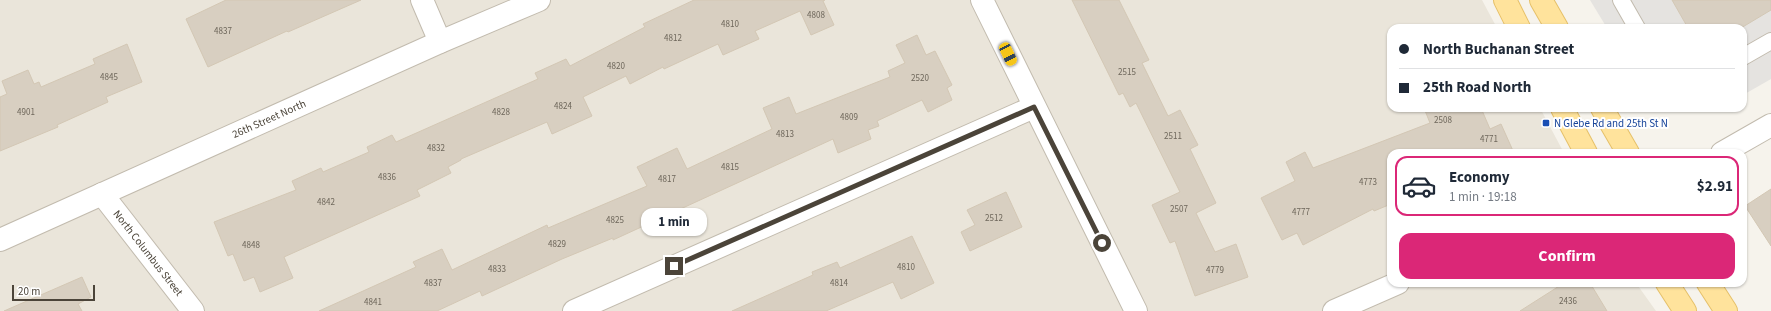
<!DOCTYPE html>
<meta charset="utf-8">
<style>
:root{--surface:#fff;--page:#f2f2f3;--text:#1f2937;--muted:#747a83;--line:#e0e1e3;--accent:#db2777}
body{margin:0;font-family:"Source Sans 3",sans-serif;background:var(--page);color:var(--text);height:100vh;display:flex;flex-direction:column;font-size:15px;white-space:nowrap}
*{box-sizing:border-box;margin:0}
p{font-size:13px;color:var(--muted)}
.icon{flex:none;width:22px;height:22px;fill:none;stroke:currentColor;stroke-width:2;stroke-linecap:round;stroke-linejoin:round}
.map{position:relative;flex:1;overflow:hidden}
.drawer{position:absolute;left:1387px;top:149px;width:360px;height:138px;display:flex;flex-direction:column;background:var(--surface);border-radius:12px;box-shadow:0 1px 3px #0004}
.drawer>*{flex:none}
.hud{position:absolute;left:1387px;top:24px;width:360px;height:88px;border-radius:12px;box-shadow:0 1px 3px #0004;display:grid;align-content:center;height:88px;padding:0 12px;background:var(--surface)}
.scale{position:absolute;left:12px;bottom:10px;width:83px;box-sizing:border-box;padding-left:4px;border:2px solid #4b4439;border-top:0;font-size:11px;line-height:14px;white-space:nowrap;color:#4b4439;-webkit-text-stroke:3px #fff;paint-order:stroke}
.end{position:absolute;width:18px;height:18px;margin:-9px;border:5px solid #4b4439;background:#fff;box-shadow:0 0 0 2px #fff}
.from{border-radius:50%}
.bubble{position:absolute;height:28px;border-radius:12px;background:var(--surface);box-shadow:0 1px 3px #0004;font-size:13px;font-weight:700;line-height:28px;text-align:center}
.car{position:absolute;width:12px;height:24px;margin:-12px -6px;border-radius:5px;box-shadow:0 0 3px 1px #0007;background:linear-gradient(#f5c518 24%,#345 0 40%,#f5c518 0 76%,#345 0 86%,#f5c518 0)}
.hud b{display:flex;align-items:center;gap:14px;height:38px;font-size:15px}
.hud b+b{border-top:1px solid var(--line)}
.hud i{width:10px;height:10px;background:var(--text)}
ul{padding:7px 0 0;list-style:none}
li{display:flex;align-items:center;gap:12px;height:60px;margin:0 8px 6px;padding:0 4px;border:2px solid transparent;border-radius:12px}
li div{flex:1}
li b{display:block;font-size:15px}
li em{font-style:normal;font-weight:700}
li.current{border-color:var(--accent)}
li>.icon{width:36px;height:36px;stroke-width:1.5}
.button{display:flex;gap:8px;margin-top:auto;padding:8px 12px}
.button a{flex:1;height:46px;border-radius:12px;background:var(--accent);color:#fff;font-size:16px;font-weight:700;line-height:46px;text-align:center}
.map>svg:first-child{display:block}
.residential{fill:#eae5da}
.parking{fill:#e5e3e0}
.building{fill:#d8cfc1;stroke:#d3c7b4}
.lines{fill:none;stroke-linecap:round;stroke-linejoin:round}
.service-casing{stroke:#c2bbae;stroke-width:18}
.minor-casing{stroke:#c2bbae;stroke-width:24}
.primary-casing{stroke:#e6c16a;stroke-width:24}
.service{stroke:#fff;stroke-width:16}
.minor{stroke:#fff;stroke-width:22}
.primary{stroke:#ffe39c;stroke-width:22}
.route{stroke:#4b4439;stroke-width:5}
.transit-dot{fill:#1a4fb4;stroke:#fff;stroke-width:1.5}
.labels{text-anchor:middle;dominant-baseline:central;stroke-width:4;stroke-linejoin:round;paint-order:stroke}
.number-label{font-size:9px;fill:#6e675b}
.street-label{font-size:11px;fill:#4b4439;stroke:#fff}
.transit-label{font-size:11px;fill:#164399;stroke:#fff;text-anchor:start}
</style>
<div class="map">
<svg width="1771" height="311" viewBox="0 0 1771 311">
<rect width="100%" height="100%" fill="#f6f3ec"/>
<polygon class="residential" points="0,0 1482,0 1497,28 1391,28 1391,108 1540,108 1564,153 1391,153 1391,283 1636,283 1656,311 0,311"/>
<polygon class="parking" points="1590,0 1771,0 1771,79 1743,95 1743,28 1607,28"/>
<g class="building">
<polygon points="226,0 361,0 288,32 287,31 208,67 186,19"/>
<polygon points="694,0 825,0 823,1 834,25 811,35 800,11 755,31 759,39 723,55 718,44 664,69 663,67 630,84 626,76 583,97 592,116 552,134 547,122 461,159 461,160 448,167 451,173 417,190 420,196 284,257 293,278 260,292 254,277 244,281 233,254 228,256 214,222 296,190 292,181 321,168 323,172 369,152 367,147 392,135 396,142 538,79 535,73 566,59 570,66 645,27 643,24"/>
<polygon points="1072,0 1119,0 1149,60 1142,63 1168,116 1180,110 1198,145 1190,149 1216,203 1196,213 1215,252 1236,244 1248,277 1195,296 1175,241 1170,243 1152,205 1180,192 1136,103 1130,107 1123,93 1119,95"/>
<polygon points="1672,0 1771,0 1771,10 1741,28 1688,28"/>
<polygon points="917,35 926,55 935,51 952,85 947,88 952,100 928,112 922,100 877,121 879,126 868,130 871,139 838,153 833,139 613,240 613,238 562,259 482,296 480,291 437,311 319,311 416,267 413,262 442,249 452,270 547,225 548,228 647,186 637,167 677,148 687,169 772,129 763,108 789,97 796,114 890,77 888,71 905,63 896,45"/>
<polygon points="127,44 142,82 106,97 108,102 57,125 58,127 0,151 0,97 7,94 2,81 28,70 34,84 39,82 41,87 95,64 93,59"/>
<polygon points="1424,108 1481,108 1490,129 1501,124 1514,153 1391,153 1391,204 1374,211 1373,209 1303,245 1297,233 1282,240 1261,198 1295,181 1286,162 1305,152 1313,168 1430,123"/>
<polygon points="1771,189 1771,246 1745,206"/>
<polygon points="1006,192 1022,227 970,251 961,232 975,225 967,210"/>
<polygon points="912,236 934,283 901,299 893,282 826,311 732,311 813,275 812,272 837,262 840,268"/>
<polygon points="82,277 91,297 78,304 82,311 4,311"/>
<polygon points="1564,283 1590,283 1607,311 1520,311"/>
</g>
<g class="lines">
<defs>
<g id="service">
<polyline points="1621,0 1637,28"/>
<polyline points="1743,57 1771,41"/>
</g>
<g id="minor">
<polyline points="422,0 440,42"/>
<polyline points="982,0 1136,311"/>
<polyline points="1722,153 1771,125"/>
<polyline points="102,194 193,311"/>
<polyline points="0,240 440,42 539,0"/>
<polyline points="574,311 1034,107"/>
<polyline points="1334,311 1398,283"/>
</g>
<g id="primary">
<polyline points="1505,0 1519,28"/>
<polyline points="1541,0 1557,28"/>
<polyline points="1562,108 1586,153"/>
<polyline points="1602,108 1628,153"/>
<polyline points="1667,283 1685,311"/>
<polyline points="1708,283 1726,311"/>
</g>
</defs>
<use href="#service" class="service-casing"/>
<use href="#minor" class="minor-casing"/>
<use href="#primary" class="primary-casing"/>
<use href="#service" class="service"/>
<use href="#minor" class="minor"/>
<use href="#primary" class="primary"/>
</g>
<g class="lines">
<polyline class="route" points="674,266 1034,107 1102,243"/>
</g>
<rect class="transit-dot" x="1542" y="119" width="8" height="8" rx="2"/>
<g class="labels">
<g class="number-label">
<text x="816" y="15">4808</text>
<text x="730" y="24">4810</text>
<text x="223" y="31">4837</text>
<text x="673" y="38">4812</text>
<text x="616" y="66">4820</text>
<text x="1127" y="72">2515</text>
<text x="109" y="77">4845</text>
<text x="920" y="78">2520</text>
<text x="563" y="106">4824</text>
<text x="26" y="112">4901</text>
<text x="501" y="112">4828</text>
<text x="849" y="117">4809</text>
<text x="1443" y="120">2508</text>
<text x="785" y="134">4813</text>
<text x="1173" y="136">2511</text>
<text x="1489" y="139">4771</text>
<text x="436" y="148">4832</text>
<text x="730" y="167">4815</text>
<text x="387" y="177">4836</text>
<text x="667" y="179">4817</text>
<text x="1368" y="182">4773</text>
<text x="326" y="202">4842</text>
<text x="1179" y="209">2507</text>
<text x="1301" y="212">4777</text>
<text x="994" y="218">2512</text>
<text x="615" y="220">4825</text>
<text x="557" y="244">4829</text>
<text x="251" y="245">4848</text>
<text x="906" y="267">4810</text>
<text x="497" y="269">4833</text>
<text x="1215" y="270">4779</text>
<text x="433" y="283">4837</text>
<text x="839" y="283">4814</text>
<text x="1568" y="301">2436</text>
<text x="373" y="302">4841</text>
</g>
<g class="street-label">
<text transform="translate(269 119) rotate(-24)">26th Street North</text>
<text transform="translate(148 253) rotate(52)">North Columbus Street</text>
</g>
<g class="transit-label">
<text x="1554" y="123">N Glebe Rd and 25th St N</text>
</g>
</g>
</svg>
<div class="scale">20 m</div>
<i class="end from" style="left:1102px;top:243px"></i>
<i class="end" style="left:674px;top:266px"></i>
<div class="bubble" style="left:641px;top:208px;width:66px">1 min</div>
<i class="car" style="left:1008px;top:54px;rotate:154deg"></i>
<div class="hud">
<b><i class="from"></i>North Buchanan Street</b>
<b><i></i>25th Road North</b>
</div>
<section class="drawer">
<ul>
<li class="current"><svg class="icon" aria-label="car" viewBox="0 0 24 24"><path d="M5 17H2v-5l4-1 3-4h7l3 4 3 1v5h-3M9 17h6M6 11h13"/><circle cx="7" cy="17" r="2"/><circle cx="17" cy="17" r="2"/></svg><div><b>Economy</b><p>1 min · 19:18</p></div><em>$2.91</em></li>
</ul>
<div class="button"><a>Confirm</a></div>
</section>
</div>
